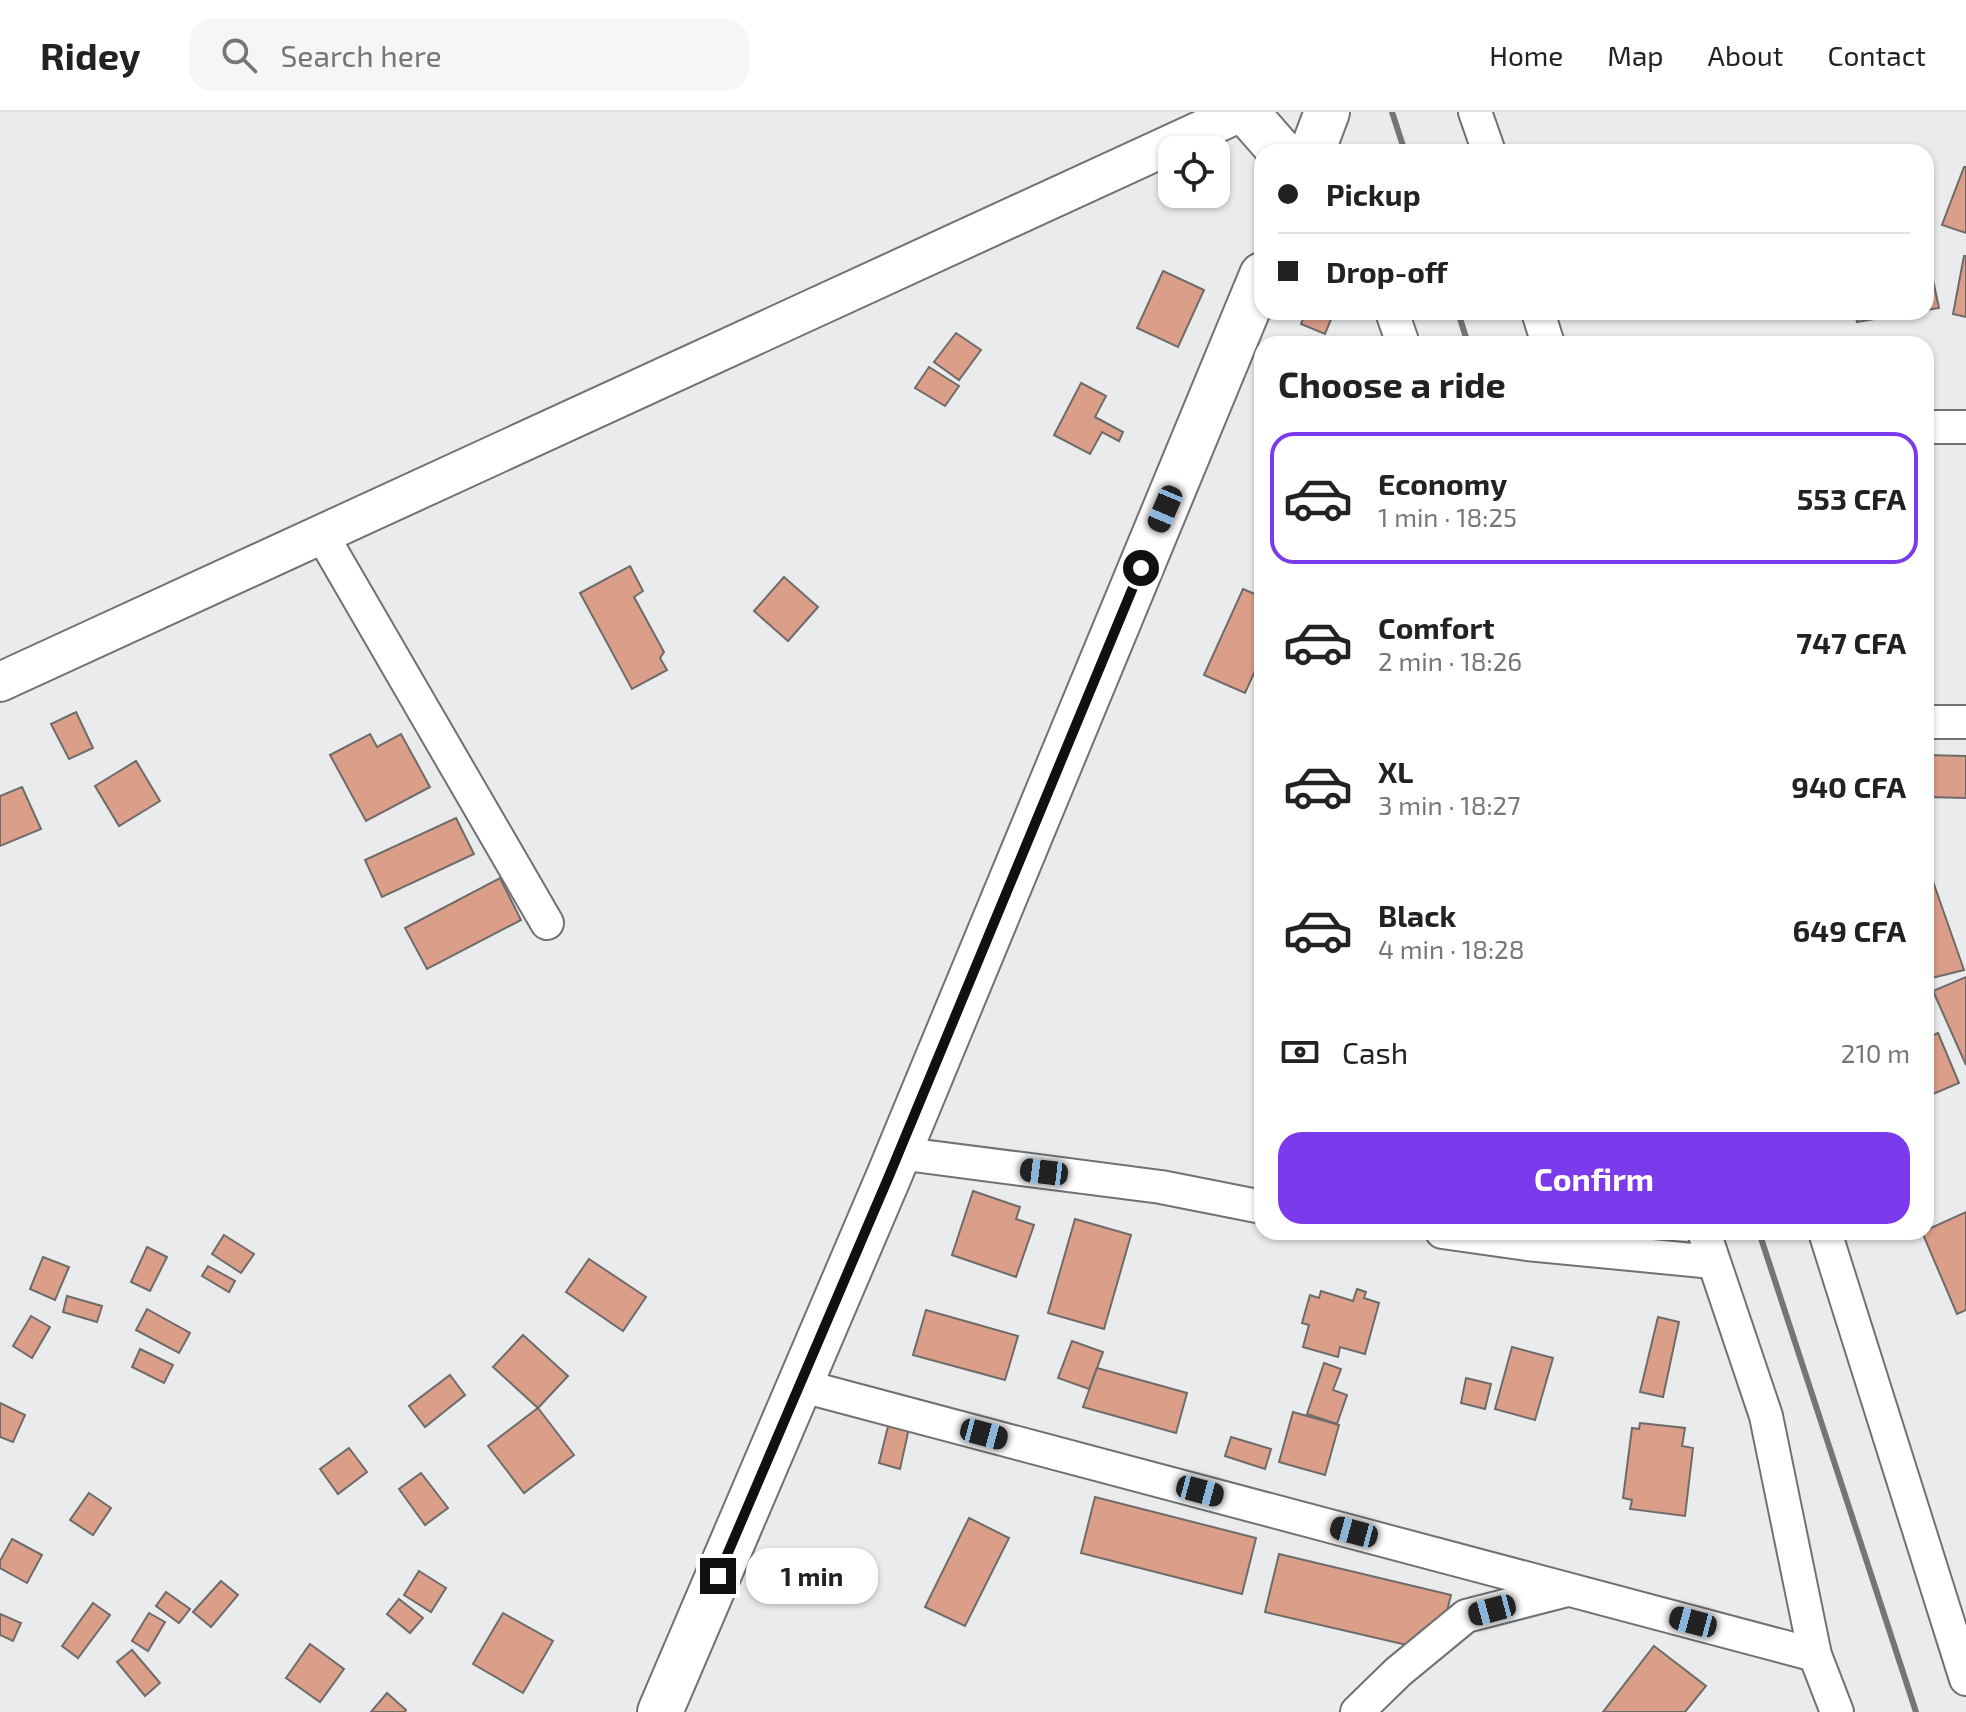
<!DOCTYPE html>
<meta charset="utf-8">
<style>
:root{--surface:#fff;--page:#f6f6f6;--text:#222;--muted:#767676;--line:#e0e0e0;--accent:#7c3aed}
body{margin:0;font-family:"Exo 2",sans-serif;background:var(--page);color:var(--text);height:100vh;display:flex;flex-direction:column;font-size:30px;white-space:nowrap}
*{box-sizing:border-box;margin:0}
p{font-size:26px;color:var(--muted)}
.icon{flex:none;width:44px;height:44px;fill:none;stroke:currentColor;stroke-width:2;stroke-linecap:round;stroke-linejoin:round}
.map{position:relative;flex:1;overflow:hidden}
.details{position:absolute;left:1254px;top:224px;width:680px;height:904px;display:flex;flex-direction:column;background:var(--surface);border-radius:24px;box-shadow:0 2px 6px #0004}
.details>*{flex:none}
.banner{position:absolute;left:1254px;top:32px;width:680px;height:176px;border-radius:24px;box-shadow:0 2px 6px #0004;display:grid;align-content:center;height:176px;padding:0 24px;background:var(--surface)}
.fabs{position:absolute;left:1158px;top:24px;display:grid;gap:16px}
.fabs a{display:grid;place-items:center;width:72px;height:72px;border-radius:16px;background:var(--surface);box-shadow:0 2px 6px #0004;font-size:40px}
.end{position:absolute;width:36px;height:36px;margin:-18px;border:10px solid #0f1011;background:#fff;box-shadow:0 0 0 4px #fff}
.from{border-radius:50%}
.bubble{position:absolute;height:56px;border-radius:24px;background:var(--surface);box-shadow:0 2px 6px #0004;font-size:26px;font-weight:700;line-height:56px;text-align:center}
.car{position:absolute;width:24px;height:48px;margin:-24px -12px;border-radius:10px;box-shadow:0 0 6px 2px #0007;background:linear-gradient(#222 24%,#8ab4d8 0 40%,#222 0 76%,#8ab4d8 0 86%,#222 0)}
.banner b{display:flex;align-items:center;gap:28px;height:76px;font-size:30px}
.banner b+b{border-top:2px solid var(--line)}
.banner i{width:20px;height:20px;background:var(--text)}
ul{padding:0;list-style:none}
li{display:flex;align-items:center;gap:24px;height:132px;margin:0 16px 12px;padding:0 8px;border:4px solid transparent;border-radius:24px}
li div{flex:1}
li b{display:block;font-size:30px}
li em{font-style:normal;font-weight:700}
li.active{border-color:var(--accent)}
li>.icon{width:72px;height:72px;stroke-width:1.5}
h2{padding:0 24px;font-size:36px;line-height:96px}
.pay{display:flex;align-items:center;gap:20px;height:88px;padding:0 24px;font-size:30px}
.pay p{margin-inline-start:auto}
.action{display:flex;gap:16px;margin-top:auto;padding:16px 24px}
.action a{flex:1;height:92px;border-radius:24px;background:var(--accent);color:#fff;font-size:32px;font-weight:700;line-height:92px;text-align:center}
header{display:flex;align-items:center;gap:48px;box-sizing:border-box;height:112px;padding:0 40px;background:var(--surface);border-bottom:2px solid var(--line)}
header strong{font-size:38px}
nav{display:flex;gap:44px;margin-inline-start:auto;font-size:28px}
.search{width:560px;height:72px;background:var(--page);display:flex;align-items:center;gap:20px;box-sizing:border-box;padding:0 28px;border-radius:24px;color:var(--muted);font-size:30px}
.map>svg:first-child{display:block}
.building{fill:#db9f89;stroke:#6e6b69;stroke-width:2}
.lines{fill:none;stroke-linecap:round;stroke-linejoin:round}
.minor-casing{stroke:#707173;stroke-width:36}
.tertiary-casing{stroke:#707173;stroke-width:42}
.secondary-casing{stroke:#707173;stroke-width:48}
.primary-casing{stroke:#707173;stroke-width:48}
.minor{stroke:#fff;stroke-width:32}
.tertiary{stroke:#fff;stroke-width:38}
.secondary{stroke:#fff;stroke-width:44}
.primary{stroke:#fff;stroke-width:44}
.rail{stroke:#747577;stroke-width:6}
.route{stroke:#0f1011;stroke-width:10}
</style>
<header>
<strong>Ridey</strong>
<div class="search"><svg class="icon" aria-label="search" viewBox="0 0 24 24"><circle cx="10" cy="10" r="6"/><path d="M15 15l6 6"/></svg>Search here</div>
<nav><a>Home</a><a>Map</a><a>About</a><a>Contact</a></nav>
</header>
<div class="map">
<svg width="1966" height="1600" viewBox="0 0 1966 1600">
<rect width="100%" height="100%" fill="#eaebed"/>
<g class="building">
<polygon points="1964,55 1966,55 1966,121 1942,113"/>
<polygon points="1926,136 1939,196 1926,198"/>
<polygon points="1964,144 1966,144 1966,205 1953,202"/>
<polygon points="1163,159 1204,178 1178,235 1137,216"/>
<polygon points="1306,200 1334,200 1325,222 1301,212"/>
<polygon points="1855,200 1913,200 1857,210"/>
<polygon points="956,221 981,238 959,268 934,250"/>
<polygon points="929,255 959,274 945,294 915,276"/>
<polygon points="1081,271 1106,284 1095,305 1123,320 1119,329 1102,320 1090,342 1054,323"/>
<polygon points="630,454 643,479 634,485 664,540 660,546 667,558 632,577 580,481"/>
<polygon points="784,465 818,495 788,529 754,499"/>
<polygon points="1243,477 1262,485 1262,544 1245,581 1204,563"/>
<polygon points="76,600 93,636 69,647 51,612"/>
<polygon points="370,622 377,635 401,622 430,675 366,709 330,643"/>
<polygon points="1926,643 1966,644 1966,686 1926,685"/>
<polygon points="136,649 160,689 119,714 95,674"/>
<polygon points="22,675 41,717 0,734 0,684"/>
<polygon points="456,706 474,742 382,785 365,748"/>
<polygon points="1926,761 1930,761 1964,858 1928,867"/>
<polygon points="500,766 521,808 427,857 405,816"/>
<polygon points="1966,865 1966,953 1933,879"/>
<polygon points="1938,921 1959,971 1926,985 1926,926"/>
<polygon points="973,1079 1020,1095 1016,1107 1034,1113 1016,1165 952,1143"/>
<polygon points="1966,1100 1966,1198 1957,1202 1922,1120"/>
<polygon points="1075,1107 1131,1123 1104,1217 1048,1201"/>
<polygon points="224,1123 254,1142 241,1161 212,1142"/>
<polygon points="147,1135 167,1145 150,1179 131,1170"/>
<polygon points="43,1145 69,1155 55,1188 30,1177"/>
<polygon points="589,1147 646,1185 623,1219 566,1180"/>
<polygon points="208,1154 235,1169 229,1180 202,1164"/>
<polygon points="1357,1177 1366,1180 1364,1186 1379,1191 1365,1242 1340,1235 1338,1245 1303,1235 1309,1213 1302,1211 1310,1183 1319,1186 1321,1179 1353,1189"/>
<polygon points="67,1184 102,1194 97,1210 63,1200"/>
<polygon points="147,1197 190,1221 179,1241 136,1218"/>
<polygon points="926,1198 1018,1224 1005,1268 913,1243"/>
<polygon points="31,1204 50,1215 32,1246 13,1234"/>
<polygon points="1658,1205 1679,1210 1663,1285 1640,1280"/>
<polygon points="523,1223 568,1264 538,1296 493,1255"/>
<polygon points="1072,1229 1103,1240 1089,1277 1058,1266"/>
<polygon points="1512,1235 1553,1246 1535,1308 1495,1297"/>
<polygon points="140,1237 173,1253 164,1271 132,1255"/>
<polygon points="1324,1251 1341,1257 1333,1278 1347,1283 1337,1312 1307,1302"/>
<polygon points="1097,1256 1187,1281 1176,1321 1083,1295"/>
<polygon points="450,1263 465,1283 425,1315 409,1294"/>
<polygon points="1466,1266 1491,1272 1485,1297 1461,1291"/>
<polygon points="0,1291 25,1303 13,1330 0,1325"/>
<polygon points="538,1296 574,1343 524,1381 488,1334"/>
<polygon points="1293,1300 1339,1313 1325,1363 1279,1350"/>
<polygon points="891,1302 911,1307 900,1357 879,1351"/>
<polygon points="1640,1311 1685,1316 1682,1334 1693,1336 1685,1404 1630,1397 1632,1388 1623,1386 1632,1316 1639,1317"/>
<polygon points="1231,1325 1271,1337 1265,1357 1225,1344"/>
<polygon points="349,1336 367,1360 338,1382 320,1357"/>
<polygon points="421,1361 448,1396 425,1413 399,1377"/>
<polygon points="89,1381 111,1396 93,1423 70,1408"/>
<polygon points="1095,1385 1256,1426 1242,1482 1081,1441"/>
<polygon points="969,1406 1009,1426 965,1514 925,1495"/>
<polygon points="12,1427 42,1443 27,1471 0,1456 0,1449"/>
<polygon points="1279,1442 1451,1483 1437,1540 1265,1500"/>
<polygon points="419,1459 446,1476 431,1500 404,1483"/>
<polygon points="221,1469 238,1483 211,1515 193,1500"/>
<polygon points="166,1480 190,1497 179,1511 156,1494"/>
<polygon points="399,1487 423,1506 410,1521 387,1502"/>
<polygon points="93,1491 110,1503 78,1546 62,1534"/>
<polygon points="149,1501 165,1510 148,1539 132,1529"/>
<polygon points="503,1501 553,1529 523,1581 473,1552"/>
<polygon points="0,1502 21,1511 13,1529 0,1523"/>
<polygon points="310,1532 344,1557 320,1590 286,1566"/>
<polygon points="1654,1534 1706,1574 1685,1600 1603,1600"/>
<polygon points="132,1538 160,1571 145,1584 117,1550"/>
<polygon points="387,1581 406,1598 405,1600 371,1600"/>
</g>
<g class="lines">
<defs>
<g id="minor">
<polyline points="1475,0 1489,40"/>
<polyline points="1392,200 1403,232"/>
<polyline points="1538,200 1548,232"/>
<polyline points="1926,315 1966,315"/>
<polyline points="322,423 547,811"/>
<polyline points="1926,610 1966,610"/>
<polyline points="898,1041 1161,1075 1262,1095"/>
<polyline points="1442,1120 1527,1132 1713,1150"/>
<polyline points="1704,1120 1766,1304 1815,1543 1837,1600"/>
<polyline points="1825,1120 1966,1567"/>
<polyline points="799,1273 1815,1543"/>
<polyline points="1357,1600 1398,1560 1466,1504 1567,1478"/>
</g>
<polyline id="tertiary" points="0,570 1241,0"/>
<polyline id="secondary" points="1246,0 1281,40"/>
<g id="primary">
<polyline points="1312,40 1327,0"/>
<polyline points="660,1600 889,1064 1262,163"/>
</g>
</defs>
<use href="#minor" class="minor-casing"/>
<use href="#tertiary" class="tertiary-casing"/>
<use href="#secondary" class="secondary-casing"/>
<use href="#primary" class="primary-casing"/>
<use href="#minor" class="minor"/>
<use href="#tertiary" class="tertiary"/>
<use href="#secondary" class="secondary"/>
<use href="#primary" class="primary"/>
<g class="rail">
<polyline points="1392,0 1405,40"/>
<polyline points="1458,200 1468,232"/>
<polyline points="1759,1120 1916,1600"/>
</g>
</g>
<g class="lines">
<polyline class="route" points="718,1464 889,1064 1141,456"/>
</g>
</svg>
<div class="fabs">
<a><svg class="icon" aria-label="locate" viewBox="0 0 24 24"><circle cx="12" cy="12" r="6"/><path d="M12 2v4M12 18v4M2 12h4M18 12h4"/></svg></a>
</div>
<i class="end from" style="left:1141px;top:456px"></i>
<i class="end" style="left:718px;top:1464px"></i>
<div class="bubble" style="left:746px;top:1436px;width:132px">1 min</div>
<i class="car" style="left:1165px;top:397px;rotate:203deg"></i>
<i class="car" style="left:1044px;top:1060px;rotate:277deg"></i>
<i class="car" style="left:984px;top:1322px;rotate:105deg"></i>
<i class="car" style="left:1200px;top:1379px;rotate:105deg"></i>
<i class="car" style="left:1354px;top:1420px;rotate:285deg"></i>
<i class="car" style="left:1492px;top:1498px;rotate:255deg"></i>
<i class="car" style="left:1693px;top:1510px;rotate:285deg"></i>
<div class="banner">
<b><i class="from"></i>Pickup</b>
<b><i></i>Drop-off</b>
</div>
<section class="details">
<h2>Choose a ride</h2>
<ul>
<li class="active"><svg class="icon" aria-label="car" viewBox="0 0 24 24"><path d="M5 17H2v-5l4-1 3-4h7l3 4 3 1v5h-3M9 17h6M6 11h13"/><circle cx="7" cy="17" r="2"/><circle cx="17" cy="17" r="2"/></svg><div><b>Economy</b><p>1 min · 18:25</p></div><em>553 CFA</em></li>
<li><svg class="icon" aria-label="car" viewBox="0 0 24 24"><path d="M5 17H2v-5l4-1 3-4h7l3 4 3 1v5h-3M9 17h6M6 11h13"/><circle cx="7" cy="17" r="2"/><circle cx="17" cy="17" r="2"/></svg><div><b>Comfort</b><p>2 min · 18:26</p></div><em>747 CFA</em></li>
<li><svg class="icon" aria-label="car" viewBox="0 0 24 24"><path d="M5 17H2v-5l4-1 3-4h7l3 4 3 1v5h-3M9 17h6M6 11h13"/><circle cx="7" cy="17" r="2"/><circle cx="17" cy="17" r="2"/></svg><div><b>XL</b><p>3 min · 18:27</p></div><em>940 CFA</em></li>
<li><svg class="icon" aria-label="car" viewBox="0 0 24 24"><path d="M5 17H2v-5l4-1 3-4h7l3 4 3 1v5h-3M9 17h6M6 11h13"/><circle cx="7" cy="17" r="2"/><circle cx="17" cy="17" r="2"/></svg><div><b>Black</b><p>4 min · 18:28</p></div><em>649 CFA</em></li>
</ul>
<div class="pay"><svg class="icon" aria-label="cash" viewBox="0 0 24 24"><path d="M3 7h18v10H3z"/><circle cx="12" cy="12" r="2"/></svg>Cash<p>210 m</p></div>
<div class="action"><a>Confirm</a></div>
</section>
</div>
